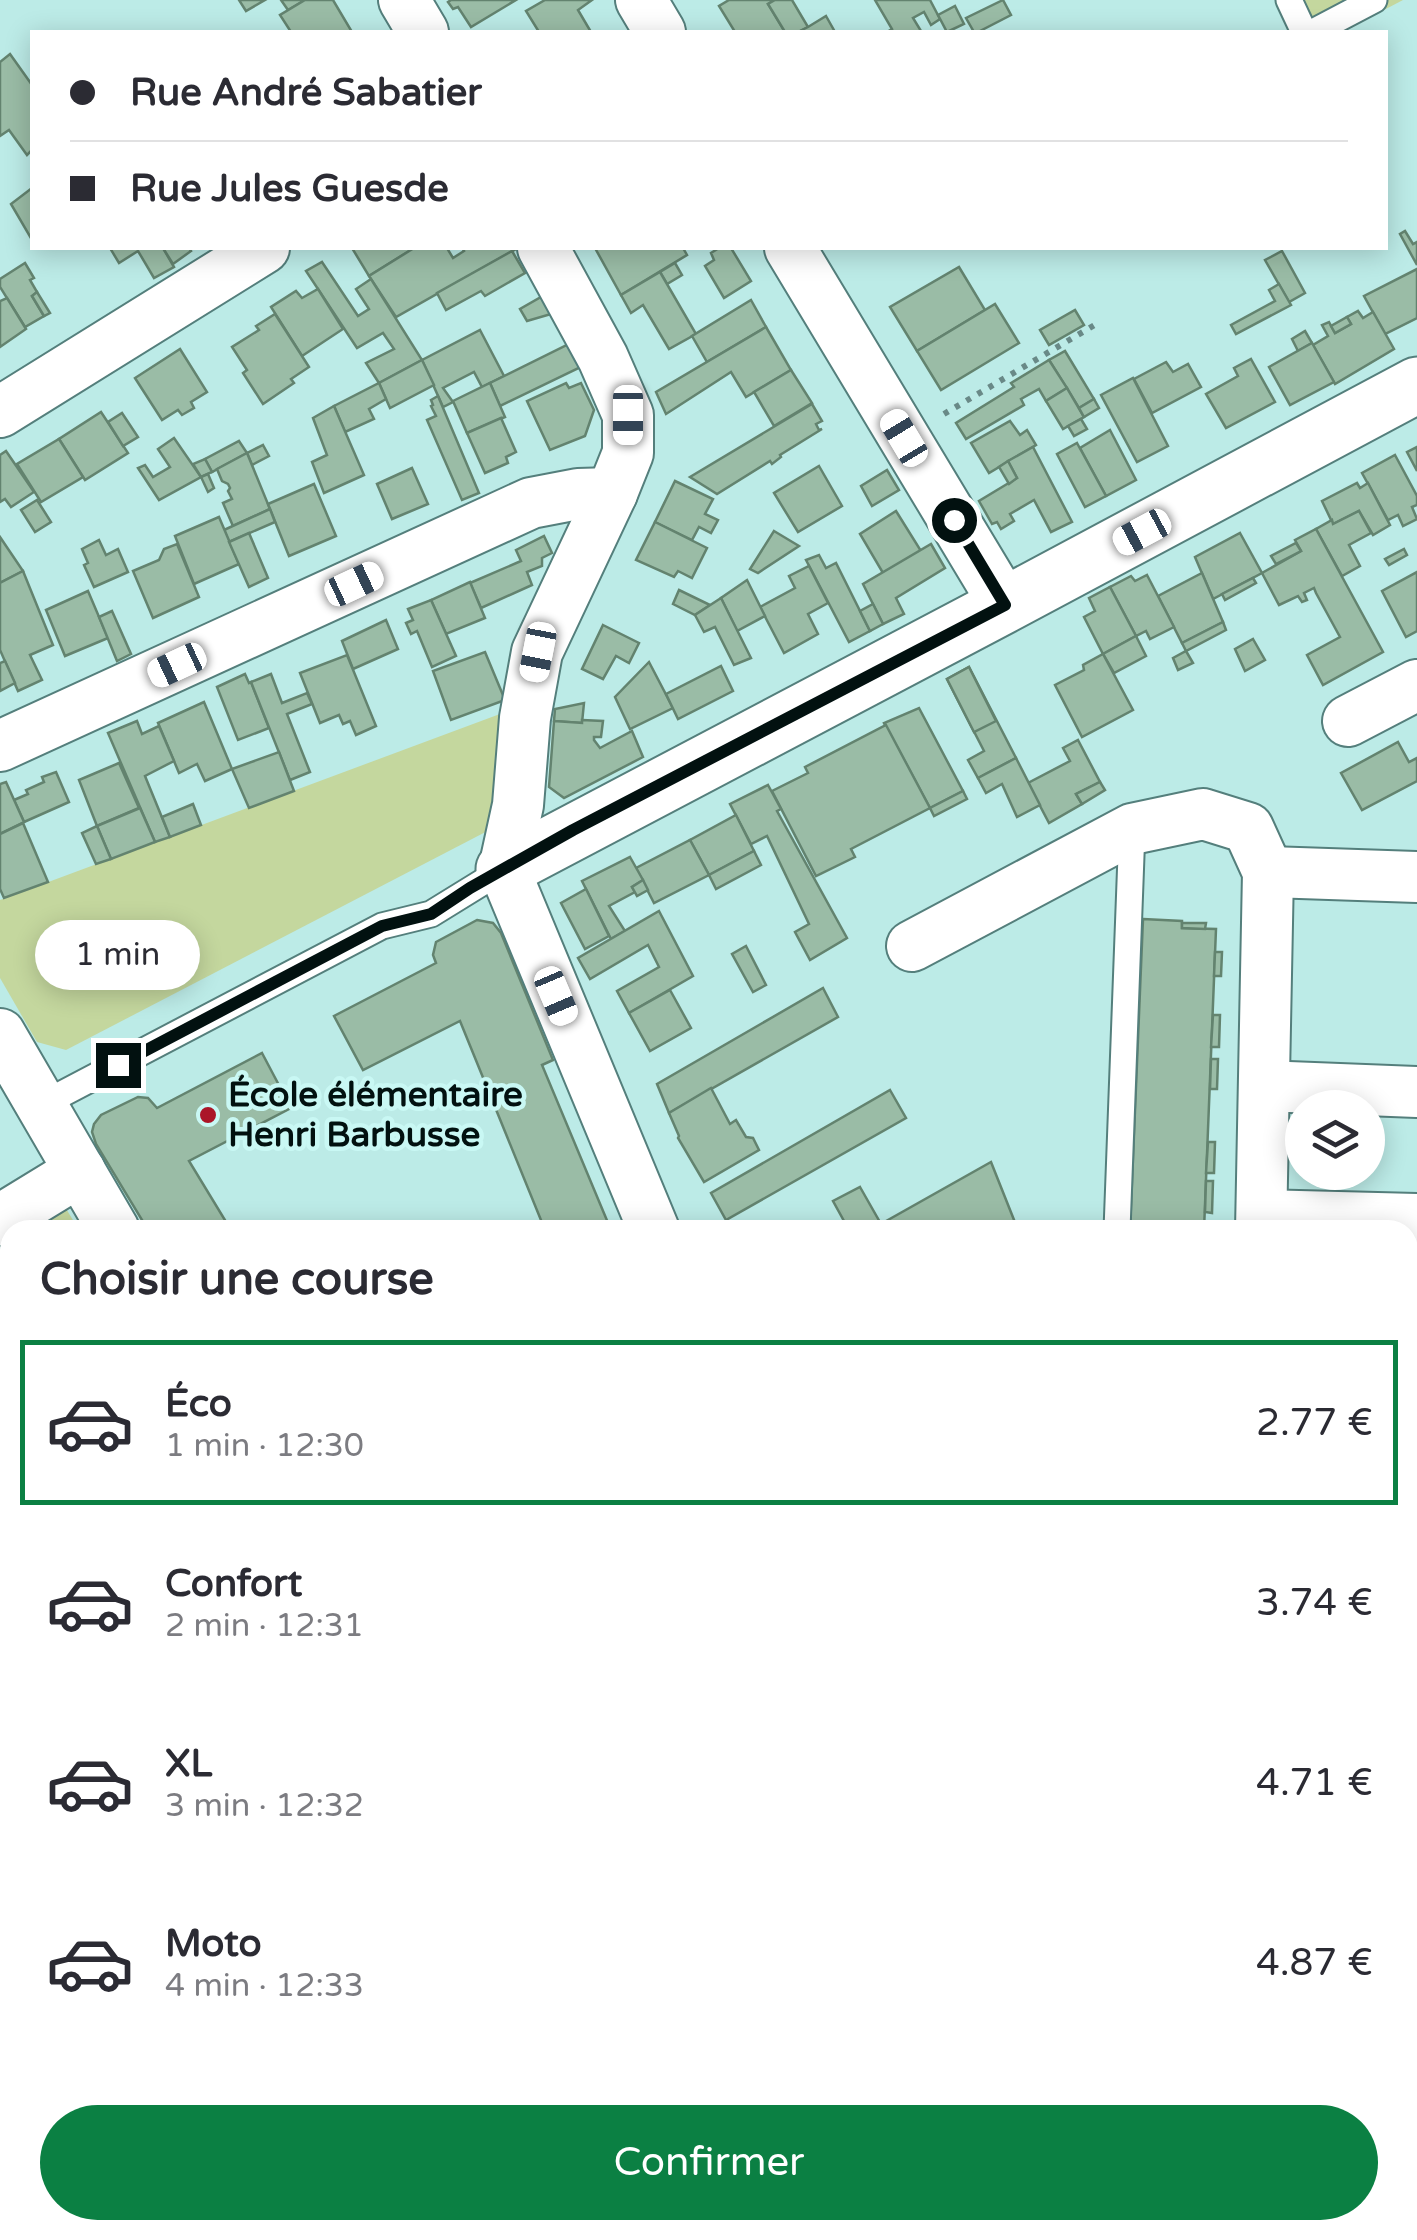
<!DOCTYPE html>
<html lang="fr">
<meta charset="utf-8">
<style>
:root{--surface:#fff;--page:#f2f2f3;--text:#2b2b33;--muted:#7c7c81;--line:#e1e1e2;--accent:#0b8043}
body{margin:0;font-family:"Varela Round",sans-serif;background:var(--page);color:var(--text);height:100vh;display:flex;flex-direction:column;font-size:38px;white-space:nowrap}
*{box-sizing:border-box;margin:0}
p{font-size:32px;color:var(--muted)}
.icon{flex:none;width:55px;height:55px;fill:none;stroke:currentColor;stroke-width:2;stroke-linecap:round;stroke-linejoin:round}
.map{position:relative;flex:1;overflow:hidden}
.panel{position:absolute;left:0px;top:1220px;width:1418px;height:1020px;display:flex;flex-direction:column;background:var(--surface);border-radius:30px 30px 0 0;box-shadow:0 5px 25px #0003}
.panel>*{flex:none}
.top-card{position:absolute;left:30px;top:30px;width:1358px;height:220px;border-radius:0px;box-shadow:0 5px 25px #0003;display:grid;align-content:center;height:220px;padding:0 40px;background:var(--surface)}
.controls{position:absolute;left:1285px;top:1090px;display:grid;gap:20px}
.controls a{display:grid;place-items:center;width:100px;height:100px;border-radius:50%;background:var(--surface);box-shadow:0 5px 25px #0003;font-size:50px}
.end{position:absolute;width:45px;height:45px;margin:-22px;border:12px solid #021110;background:#fff;box-shadow:0 0 0 5px #fff}
.from{border-radius:50%}
.bubble{position:absolute;height:70px;border-radius:35px;background:var(--surface);box-shadow:0 5px 25px #0003;font-size:32px;font-weight:600;line-height:70px;text-align:center}
.car{position:absolute;width:30px;height:60px;margin:-30px -15px;border-radius:12px;box-shadow:0 0 8px 2px #0007;background:linear-gradient(#fff 24%,#345 0 40%,#fff 0 76%,#345 0 86%,#fff 0)}
.top-card b{display:flex;align-items:center;gap:35px;height:95px;font-size:38px}
.top-card b+b{border-top:2px solid var(--line)}
.top-card i{width:25px;height:25px;background:var(--text)}
ul{padding:0;list-style:none}
li{display:flex;align-items:center;gap:30px;height:165px;margin:0 20px 15px;padding:0 20px;border:5px solid transparent;border-radius:0px}
li div{flex:1}
li b{display:block;font-size:38px}
li em{font-style:normal;font-weight:600}
li.selected{border-color:var(--accent)}
li>.icon{width:90px;height:90px;stroke-width:1.5}
h2{padding:0 40px;font-size:45px;line-height:120px}
.primary-button{display:flex;gap:20px;margin-top:auto;padding:20px 40px}
.primary-button a{flex:1;height:115px;border-radius:60px;background:var(--accent);color:#fff;font-size:40px;font-weight:600;line-height:115px;text-align:center}
.map>svg:first-child{display:block}
.green{fill:#c4d79e}
.building{fill:#9abca6;stroke:#63836f;stroke-width:2.5}
.lines{fill:none;stroke-linecap:round;stroke-linejoin:round}
.service-casing{stroke:#547f7c;stroke-width:29}
.minor-casing{stroke:#547f7c;stroke-width:54}
.tertiary-casing{stroke:#547f7c;stroke-width:59}
.secondary-casing{stroke:#547f7c;stroke-width:59}
.path{stroke:#698987;stroke-width:6;stroke-dasharray:5 8;stroke-linecap:butt}
.service{stroke:#fff;stroke-width:25}
.minor{stroke:#fff;stroke-width:50}
.tertiary{stroke:#fff;stroke-width:55}
.secondary{stroke:#fff;stroke-width:55}
.route{stroke:#021110;stroke-width:12}
.poi-dot{fill:#ab1628;stroke:#c9f8f4;stroke-width:4}
.labels{text-anchor:middle;dominant-baseline:central;stroke-width:9;stroke-linejoin:round;paint-order:stroke}
.poi-label{font-size:35px;font-weight:bold;fill:#021110;stroke:#c9f8f4;text-anchor:start}
</style>
<div class="map">
<svg width="1417" height="2240" viewBox="0 0 1417 2240">
<rect width="100%" height="100%" fill="#bcebe7"/>
<g class="green">
<polygon points="1279,0 1403,0 1342,32 1295,32"/>
<polygon points="508,711 499,825 66,1050 37,1042 0,978 0,900"/>
<polygon points="65,1207 79,1230 29,1230"/>
<polygon points="1413,1892 1417,1898 1417,1983 1408,1990 1408,1896"/>
<polygon points="1417,1999 1417,2093 1408,2100 1408,2005"/>
<polygon points="605,2230 658,2230 663,2240 607,2240"/>
</g>
<g class="building">
<polygon points="239,0 265,0 246,11"/>
<polygon points="281,0 305,0 288,10"/>
<polygon points="305,0 333,0 352,32 291,32 280,15"/>
<polygon points="451,0 516,0 471,27 458,7 453,9 448,2"/>
<polygon points="545,0 592,0 578,10 591,32 539,32 526,11"/>
<polygon points="729,0 775,0 768,4 785,32 735,32 719,6"/>
<polygon points="775,0 792,0 808,27 798,32 785,32 768,4"/>
<polygon points="875,0 930,0 940,19 931,25 924,12 913,18 921,31 919,32 887,32 892,29"/>
<polygon points="1003,0 1011,15 978,32 974,32 966,18"/>
<polygon points="955,6 964,24 947,32 938,15"/>
<polygon points="826,16 835,32 798,32 808,27"/>
<polygon points="10,54 32,85 32,150 27,155 9,130 0,136 0,62"/>
<polygon points="32,188 32,240 11,204"/>
<polygon points="1405,231 1413,244 1417,242 1417,265 1400,234"/>
<polygon points="110,248 163,248 174,267 154,278 138,251 119,263"/>
<polygon points="163,248 189,248 191,251 173,264"/>
<polygon points="352,248 414,248 369,276"/>
<polygon points="414,248 447,248 453,258 464,251 462,248 518,248 396,317 369,276"/>
<polygon points="595,248 683,248 687,255 621,295"/>
<polygon points="719,248 731,248 751,281 724,298 705,266 714,260 711,253"/>
<polygon points="512,251 525,273 485,296 481,291 446,310 437,293"/>
<polygon points="1282,251 1305,293 1289,302 1265,260"/>
<polygon points="322,262 358,316 369,309 356,289 371,279 422,360 379,383 366,363 394,349 383,333 357,348 306,271"/>
<polygon points="25,263 34,278 30,280 37,292 32,296 44,316 25,327 0,287 0,279"/>
<polygon points="675,263 682,275 667,284 660,272"/>
<polygon points="959,267 985,310 917,351 890,307"/>
<polygon points="1417,269 1417,318 1385,334 1364,296"/>
<polygon points="660,272 696,334 669,349 643,305 631,313 621,295"/>
<polygon points="1279,284 1291,305 1236,334 1231,325 1275,301 1269,290"/>
<polygon points="318,289 343,329 302,356 271,307 296,291 302,298"/>
<polygon points="37,292 50,313 44,316 32,296"/>
<polygon points="548,293 558,312 527,321 520,309"/>
<polygon points="7,298 26,329 0,347 0,301"/>
<polygon points="751,300 766,327 707,362 692,336"/>
<polygon points="995,304 1019,343 941,390 917,351"/>
<polygon points="1075,310 1084,325 1049,345 1040,330"/>
<polygon points="1358,311 1363,318 1373,312 1394,349 1335,384 1313,345 1328,336 1322,325 1329,322 1335,333 1351,324 1347,317"/>
<polygon points="275,314 309,367 291,379 294,383 263,404 243,373 247,370 232,347 259,330 256,326"/>
<polygon points="1347,317 1351,324 1335,333 1331,326"/>
<polygon points="766,327 791,370 746,397 731,372 666,414 656,392"/>
<polygon points="480,330 504,376 482,387 474,372 443,388 453,402 443,407 422,360"/>
<polygon points="1305,331 1312,343 1298,351 1292,339"/>
<polygon points="573,342 585,365 500,406 490,383"/>
<polygon points="1312,343 1334,382 1290,405 1269,367"/>
<polygon points="180,349 207,392 191,402 194,408 182,415 178,410 162,420 135,378"/>
<polygon points="1065,351 1094,399 1079,408 1049,360"/>
<polygon points="1251,359 1275,402 1226,428 1206,394 1238,376 1234,368"/>
<polygon points="422,360 434,385 390,408 379,383"/>
<polygon points="1049,360 1067,388 1046,401 1039,389 1021,399 1024,405 966,439 956,423 1014,387 1011,383"/>
<polygon points="1166,362 1173,372 1188,364 1201,387 1152,413 1134,379"/>
<polygon points="791,370 812,403 774,426 754,392"/>
<polygon points="1133,378 1168,446 1137,462 1101,395"/>
<polygon points="379,383 386,399 369,409 374,419 345,432 334,406"/>
<polygon points="490,383 505,417 467,433 453,401"/>
<polygon points="566,383 569,388 581,383 594,410 585,436 550,450 527,401"/>
<polygon points="1067,388 1084,417 1063,429 1046,401"/>
<polygon points="438,396 479,493 462,500 427,420 436,416 431,406 433,405 431,400"/>
<polygon points="1094,399 1099,408 1084,417 1079,408"/>
<polygon points="812,404 822,421 816,424 819,430 822,429 780,455 781,457 772,464 770,461 717,494 690,477"/>
<polygon points="334,406 364,475 324,493 312,462 327,455 313,418"/>
<polygon points="101,412 128,453 85,480 59,439"/>
<polygon points="122,413 138,437 123,446 108,422"/>
<polygon points="501,418 516,452 506,457 508,463 485,473 467,433"/>
<polygon points="1081,419 1087,429 1074,436 1068,426"/>
<polygon points="1010,421 1020,435 1027,430 1036,445 989,473 971,443"/>
<polygon points="1110,430 1136,480 1106,496 1080,448"/>
<polygon points="174,438 201,477 159,500 138,468 145,465 153,477 170,467 158,449"/>
<polygon points="59,439 83,477 41,502 17,464"/>
<polygon points="239,441 247,453 212,472 205,459"/>
<polygon points="1077,443 1106,496 1085,507 1057,454"/>
<polygon points="263,445 269,456 252,465 247,453"/>
<polygon points="1033,447 1072,522 1051,532 1034,500 1010,514 1014,521 1001,529 997,522 992,524 979,501 1017,478 1008,461"/>
<polygon points="1417,447 1417,471 1407,452"/>
<polygon points="6,451 34,492 11,507 5,499 0,502 0,455"/>
<polygon points="247,453 270,509 233,526 223,503 232,499 228,491 230,488 228,484 222,481 217,469"/>
<polygon points="1395,455 1417,496 1417,505 1412,507 1417,519 1403,526 1398,515 1388,520 1362,473"/>
<polygon points="205,459 212,472 201,477 193,464"/>
<polygon points="1008,461 1017,478 1009,484 999,467"/>
<polygon points="819,466 842,506 798,532 774,493"/>
<polygon points="412,468 428,504 392,519 377,484"/>
<polygon points="887,470 899,490 872,506 861,486"/>
<polygon points="208,474 214,488 208,492 201,477"/>
<polygon points="675,481 713,499 705,514 718,520 711,533 699,527 692,540 655,522"/>
<polygon points="1357,483 1360,488 1368,483 1390,525 1373,535 1359,511 1333,524 1322,501"/>
<polygon points="314,484 336,536 289,556 268,504"/>
<polygon points="37,500 51,522 35,532 21,510"/>
<polygon points="270,509 275,522 229,542 224,530"/>
<polygon points="896,511 921,551 883,573 860,534"/>
<polygon points="1359,511 1371,533 1349,545 1360,566 1342,576 1316,529 1332,520 1333,524"/>
<polygon points="219,517 239,564 194,584 175,536"/>
<polygon points="655,522 707,548 692,578 678,571 674,577 636,560"/>
<polygon points="1316,529 1383,652 1323,685 1307,655 1340,637 1316,593 1314,588 1304,593 1307,600 1302,602 1298,596 1279,605 1262,573 1301,551 1295,540"/>
<polygon points="774,531 799,546 758,573 750,569"/>
<polygon points="249,533 268,578 249,587 229,542"/>
<polygon points="1240,533 1262,573 1213,599 1195,557"/>
<polygon points="544,536 552,553 542,558 542,566 527,572 532,585 481,608 470,583 521,561 516,550"/>
<polygon points="0,537 23,571 0,583"/>
<polygon points="99,540 106,555 118,549 128,572 94,587 84,565 88,563 82,549"/>
<polygon points="1296,543 1301,551 1276,564 1271,556"/>
<polygon points="177,544 199,597 153,618 133,571 159,560 164,549"/>
<polygon points="931,544 945,568 896,598 904,614 883,624 863,584"/>
<polygon points="1404,549 1407,555 1389,565 1385,559"/>
<polygon points="819,555 826,568 836,563 870,631 849,642 806,560"/>
<polygon points="809,566 828,603 808,614 818,634 784,653 760,607 795,588 789,576"/>
<polygon points="23,571 53,645 30,655 42,680 18,691 0,650 0,583"/>
<polygon points="1417,572 1417,631 1406,637 1382,591"/>
<polygon points="1202,573 1223,622 1182,643 1158,596"/>
<polygon points="1147,575 1174,627 1150,639 1146,631 1136,636 1110,587 1131,576 1135,581"/>
<polygon points="1253,578 1256,583 1225,600 1222,594"/>
<polygon points="747,580 765,616 737,631 721,598"/>
<polygon points="470,582 485,618 446,634 431,600"/>
<polygon points="1110,587 1136,636 1103,654 1084,617 1095,611 1089,598"/>
<polygon points="679,590 710,605 695,615 673,604"/>
<polygon points="88,591 108,638 65,656 46,610"/>
<polygon points="721,598 751,658 734,665 715,627 704,632 695,615"/>
<polygon points="431,600 456,656 432,667 417,631 411,634 406,623 413,620 408,609"/>
<polygon points="873,604 883,624 870,631 860,611"/>
<polygon points="112,611 131,654 117,661 99,617"/>
<polygon points="386,620 398,649 353,669 342,641"/>
<polygon points="1223,622 1226,630 1186,651 1182,643"/>
<polygon points="603,625 639,643 629,663 616,656 603,679 582,669"/>
<polygon points="1136,636 1146,656 1114,673 1103,654"/>
<polygon points="1253,639 1265,660 1245,671 1235,649"/>
<polygon points="1186,651 1193,663 1178,670 1173,658"/>
<polygon points="485,652 505,700 451,720 433,671"/>
<polygon points="1103,654 1133,710 1082,737 1055,685 1084,670 1083,665"/>
<polygon points="347,655 376,726 356,735 350,721 343,724 339,715 320,723 300,673"/>
<polygon points="5,661 15,683 0,691 0,663"/>
<polygon points="649,662 673,708 630,729 615,697"/>
<polygon points="721,666 733,691 678,719 666,694"/>
<polygon points="969,667 1016,758 978,778 968,760 984,751 947,679"/>
<polygon points="969,667 996,721 974,732 947,679"/>
<polygon points="245,674 249,683 251,682 269,728 238,740 217,687"/>
<polygon points="271,674 282,703 307,693 312,704 287,714 310,772 290,780 251,682"/>
<polygon points="204,702 232,769 205,781 197,764 179,773 158,723"/>
<polygon points="584,703 582,723 554,721 555,709"/>
<polygon points="919,708 963,791 930,808 884,723"/>
<polygon points="582,720 603,721 601,737 594,737 594,740 600,748 632,731 643,757 564,798 549,787 554,721 582,723"/>
<polygon points="137,721 142,734 159,726 174,761 145,776 170,837 155,842 108,733"/>
<polygon points="886,725 930,808 851,849 855,857 816,876 772,791 808,773 805,767"/>
<polygon points="1078,740 1100,782 1076,794 1082,804 1049,823 1028,783 1070,761 1063,748"/>
<polygon points="1398,742 1409,762 1417,758 1417,781 1362,810 1341,773"/>
<polygon points="279,752 294,791 249,808 232,769"/>
<polygon points="1016,758 1040,805 1017,817 1002,784 986,793 978,778"/>
<polygon points="119,763 139,808 97,826 79,780"/>
<polygon points="56,772 69,802 24,822 14,800 28,794 26,790 44,782 42,777"/>
<polygon points="6,782 24,822 0,834 0,784"/>
<polygon points="1100,782 1105,790 1082,804 1076,794"/>
<polygon points="768,785 781,809 777,811 847,938 810,960 795,932 809,924 767,836 751,844 730,804"/>
<polygon points="963,791 967,799 934,816 930,808"/>
<polygon points="193,804 201,825 170,837 162,817"/>
<polygon points="140,808 155,842 111,859 97,826"/>
<polygon points="736,815 754,851 709,875 690,840"/>
<polygon points="23,823 48,882 4,898 0,889 0,834"/>
<polygon points="97,826 111,859 96,864 82,833"/>
<polygon points="690,840 709,875 654,903 636,868"/>
<polygon points="754,851 761,865 716,889 709,875"/>
<polygon points="630,857 643,880 632,887 635,892 609,906 625,931 611,939 582,881"/>
<polygon points="643,880 648,890 637,896 632,887"/>
<polygon points="586,889 609,936 585,949 561,903"/>
<polygon points="659,911 693,976 629,1013 617,991 659,967 648,945 590,979 578,958"/>
<polygon points="1143,919 1182,921 1182,928 1216,929 1204,1230 1130,1230"/>
<polygon points="477,920 493,923 501,933 553,1060 542,1065 611,1230 545,1230 460,1021 363,1070 334,1016 436,963 433,955 436,942"/>
<polygon points="1182,923 1206,923 1205,929 1182,928"/>
<polygon points="746,946 766,985 753,992 732,954"/>
<polygon points="1215,952 1222,952 1221,976 1214,976"/>
<polygon points="823,988 838,1017 669,1113 657,1084"/>
<polygon points="670,990 691,1028 650,1051 629,1013"/>
<polygon points="1213,1015 1220,1015 1219,1047 1211,1047"/>
<polygon points="262,1053 291,1108 189,1161 231,1230 148,1230 96,1144 92,1132 94,1124 101,1115 138,1097 148,1098 157,1108"/>
<polygon points="1211,1059 1218,1059 1217,1089 1210,1089"/>
<polygon points="711,1088 730,1124 736,1120 746,1137 753,1138 759,1150 704,1182 678,1138 679,1136 669,1113"/>
<polygon points="890,1090 906,1118 726,1220 711,1193"/>
<polygon points="1208,1142 1215,1142 1214,1173 1206,1173"/>
<polygon points="991,1162 1018,1230 873,1230 872,1229"/>
<polygon points="1206,1181 1213,1181 1212,1213 1205,1212"/>
<polygon points="860,1187 881,1224 870,1230 849,1230 833,1201"/>
<polygon points="1417,1479 1417,1511 1408,1494 1408,1484"/>
<polygon points="1417,1515 1417,1746 1408,1751 1408,1521"/>
<polygon points="0,1537 10,1552 0,1559"/>
<polygon points="10,1552 10,1578 0,1585 0,1559"/>
<polygon points="0,1697 7,1707 10,1705 10,1739 0,1746"/>
<polygon points="10,1739 10,1763 0,1750 0,1746"/>
<polygon points="3,1897 10,1898 10,1925 0,1917 0,1900"/>
<polygon points="0,2012 10,2016 10,2043 0,2040"/>
<polygon points="0,2040 10,2043 10,2071 0,2067"/>
<polygon points="4,2090 10,2093 10,2137 0,2133 0,2100"/>
<polygon points="0,2133 10,2137 10,2180 0,2176"/>
<polygon points="0,2176 10,2180 10,2216 0,2212"/>
<polygon points="0,2220 10,2223 3,2240 0,2240"/>
<polygon points="94,2230 152,2230 148,2240 90,2240"/>
<polygon points="285,2230 332,2230 328,2235 335,2240 278,2240"/>
<polygon points="332,2230 341,2230 355,2240 335,2240 328,2235"/>
</g>
<g class="lines">
<defs>
<g id="service">
<polyline points="1289,0 1304,32"/>
<polyline points="1313,32 1374,0"/>
<polyline points="41,1105 382,926 431,914 504,869"/>
<polyline points="1117,1230 1132,829"/>
<polyline points="1310,2230 1318,2240"/>
</g>
<g id="minor">
<polyline points="404,0 423,32"/>
<polyline points="641,0 660,32"/>
<polyline points="543,248 603,358 628,415 628,453 612,493 537,652 525,718 518,805 504,869 654,1230"/>
<polyline points="790,248 1005,605"/>
<polyline points="0,412 264,248"/>
<polyline points="1348,721 1417,685"/>
<polyline points="0,746 531,503 578,494 612,493"/>
<polyline points="1268,872 1417,877"/>
<polyline points="912,946 1132,829 1203,814 1248,828 1268,872 1261,1230"/>
<polyline points="0,1034 114,1230"/>
<polyline points="1264,1086 1417,1092"/>
<polyline points="1262,1215 1417,1219"/>
<polyline points="0,1220 80,1171"/>
<polyline points="1091,2230 1095,2240"/>
<polyline points="46,2240 50,2230"/>
</g>
<g id="tertiary">
<polyline points="504,869 1005,605 1417,385"/>
<polyline points="1408,2155 1417,2151"/>
<polyline points="1216,2240 1238,2230"/>
</g>
<g id="secondary">
<polyline points="0,1408 10,1426"/>
<polyline points="531,2230 538,2240"/>
</g>
</defs>
<use href="#service" class="service-casing"/>
<use href="#minor" class="minor-casing"/>
<use href="#tertiary" class="tertiary-casing"/>
<use href="#secondary" class="secondary-casing"/>
<polyline class="path" points="944,414 1098,323"/>
<use href="#service" class="service"/>
<use href="#minor" class="minor"/>
<use href="#tertiary" class="tertiary"/>
<use href="#secondary" class="secondary"/>
</g>
<g class="lines">
<polyline class="route" points="118,1065 382,926 431,914 470,888 573,830 1005,605 954,520"/>
</g>
<circle class="poi-dot" cx="208" cy="1115" r="10"/>
<g class="labels">
<g class="poi-label">
<text x="228" y="1095">École élémentaire<tspan x="228" dy="40">Henri Barbusse</tspan></text>
</g>
</g>
</svg>
<div class="controls">
<a><svg class="icon" aria-label="layers" viewBox="0 0 24 24"><path d="M12 4l9 5-9 5-9-5zM3 14l9 5 9-5"/></svg></a>
</div>
<i class="end from" style="left:954px;top:520px"></i>
<i class="end" style="left:118px;top:1065px"></i>
<div class="bubble" style="left:35px;top:920px;width:165px">1 min</div>
<i class="car" style="left:628px;top:415px;rotate:180deg"></i>
<i class="car" style="left:904px;top:438px;rotate:329deg"></i>
<i class="car" style="left:1142px;top:532px;rotate:242deg"></i>
<i class="car" style="left:354px;top:584px;rotate:65deg"></i>
<i class="car" style="left:538px;top:652px;rotate:191deg"></i>
<i class="car" style="left:177px;top:665px;rotate:245deg"></i>
<i class="car" style="left:556px;top:996px;rotate:157deg"></i>
<div class="top-card">
<b><i class="from"></i>Rue André Sabatier</b>
<b><i></i>Rue Jules Guesde</b>
</div>
<section class="panel">
<h2>Choisir une course</h2>
<ul>
<li class="selected"><svg class="icon" aria-label="car" viewBox="0 0 24 24"><path d="M5 17H2v-5l4-1 3-4h7l3 4 3 1v5h-3M9 17h6M6 11h13"/><circle cx="7" cy="17" r="2"/><circle cx="17" cy="17" r="2"/></svg><div><b>Éco</b><p>1 min · 12:30</p></div><em>2.77 €</em></li>
<li><svg class="icon" aria-label="car" viewBox="0 0 24 24"><path d="M5 17H2v-5l4-1 3-4h7l3 4 3 1v5h-3M9 17h6M6 11h13"/><circle cx="7" cy="17" r="2"/><circle cx="17" cy="17" r="2"/></svg><div><b>Confort</b><p>2 min · 12:31</p></div><em>3.74 €</em></li>
<li><svg class="icon" aria-label="car" viewBox="0 0 24 24"><path d="M5 17H2v-5l4-1 3-4h7l3 4 3 1v5h-3M9 17h6M6 11h13"/><circle cx="7" cy="17" r="2"/><circle cx="17" cy="17" r="2"/></svg><div><b>XL</b><p>3 min · 12:32</p></div><em>4.71 €</em></li>
<li><svg class="icon" aria-label="car" viewBox="0 0 24 24"><path d="M5 17H2v-5l4-1 3-4h7l3 4 3 1v5h-3M9 17h6M6 11h13"/><circle cx="7" cy="17" r="2"/><circle cx="17" cy="17" r="2"/></svg><div><b>Moto</b><p>4 min · 12:33</p></div><em>4.87 €</em></li>
</ul>
<div class="primary-button"><a>Confirmer</a></div>
</section>
</div>
